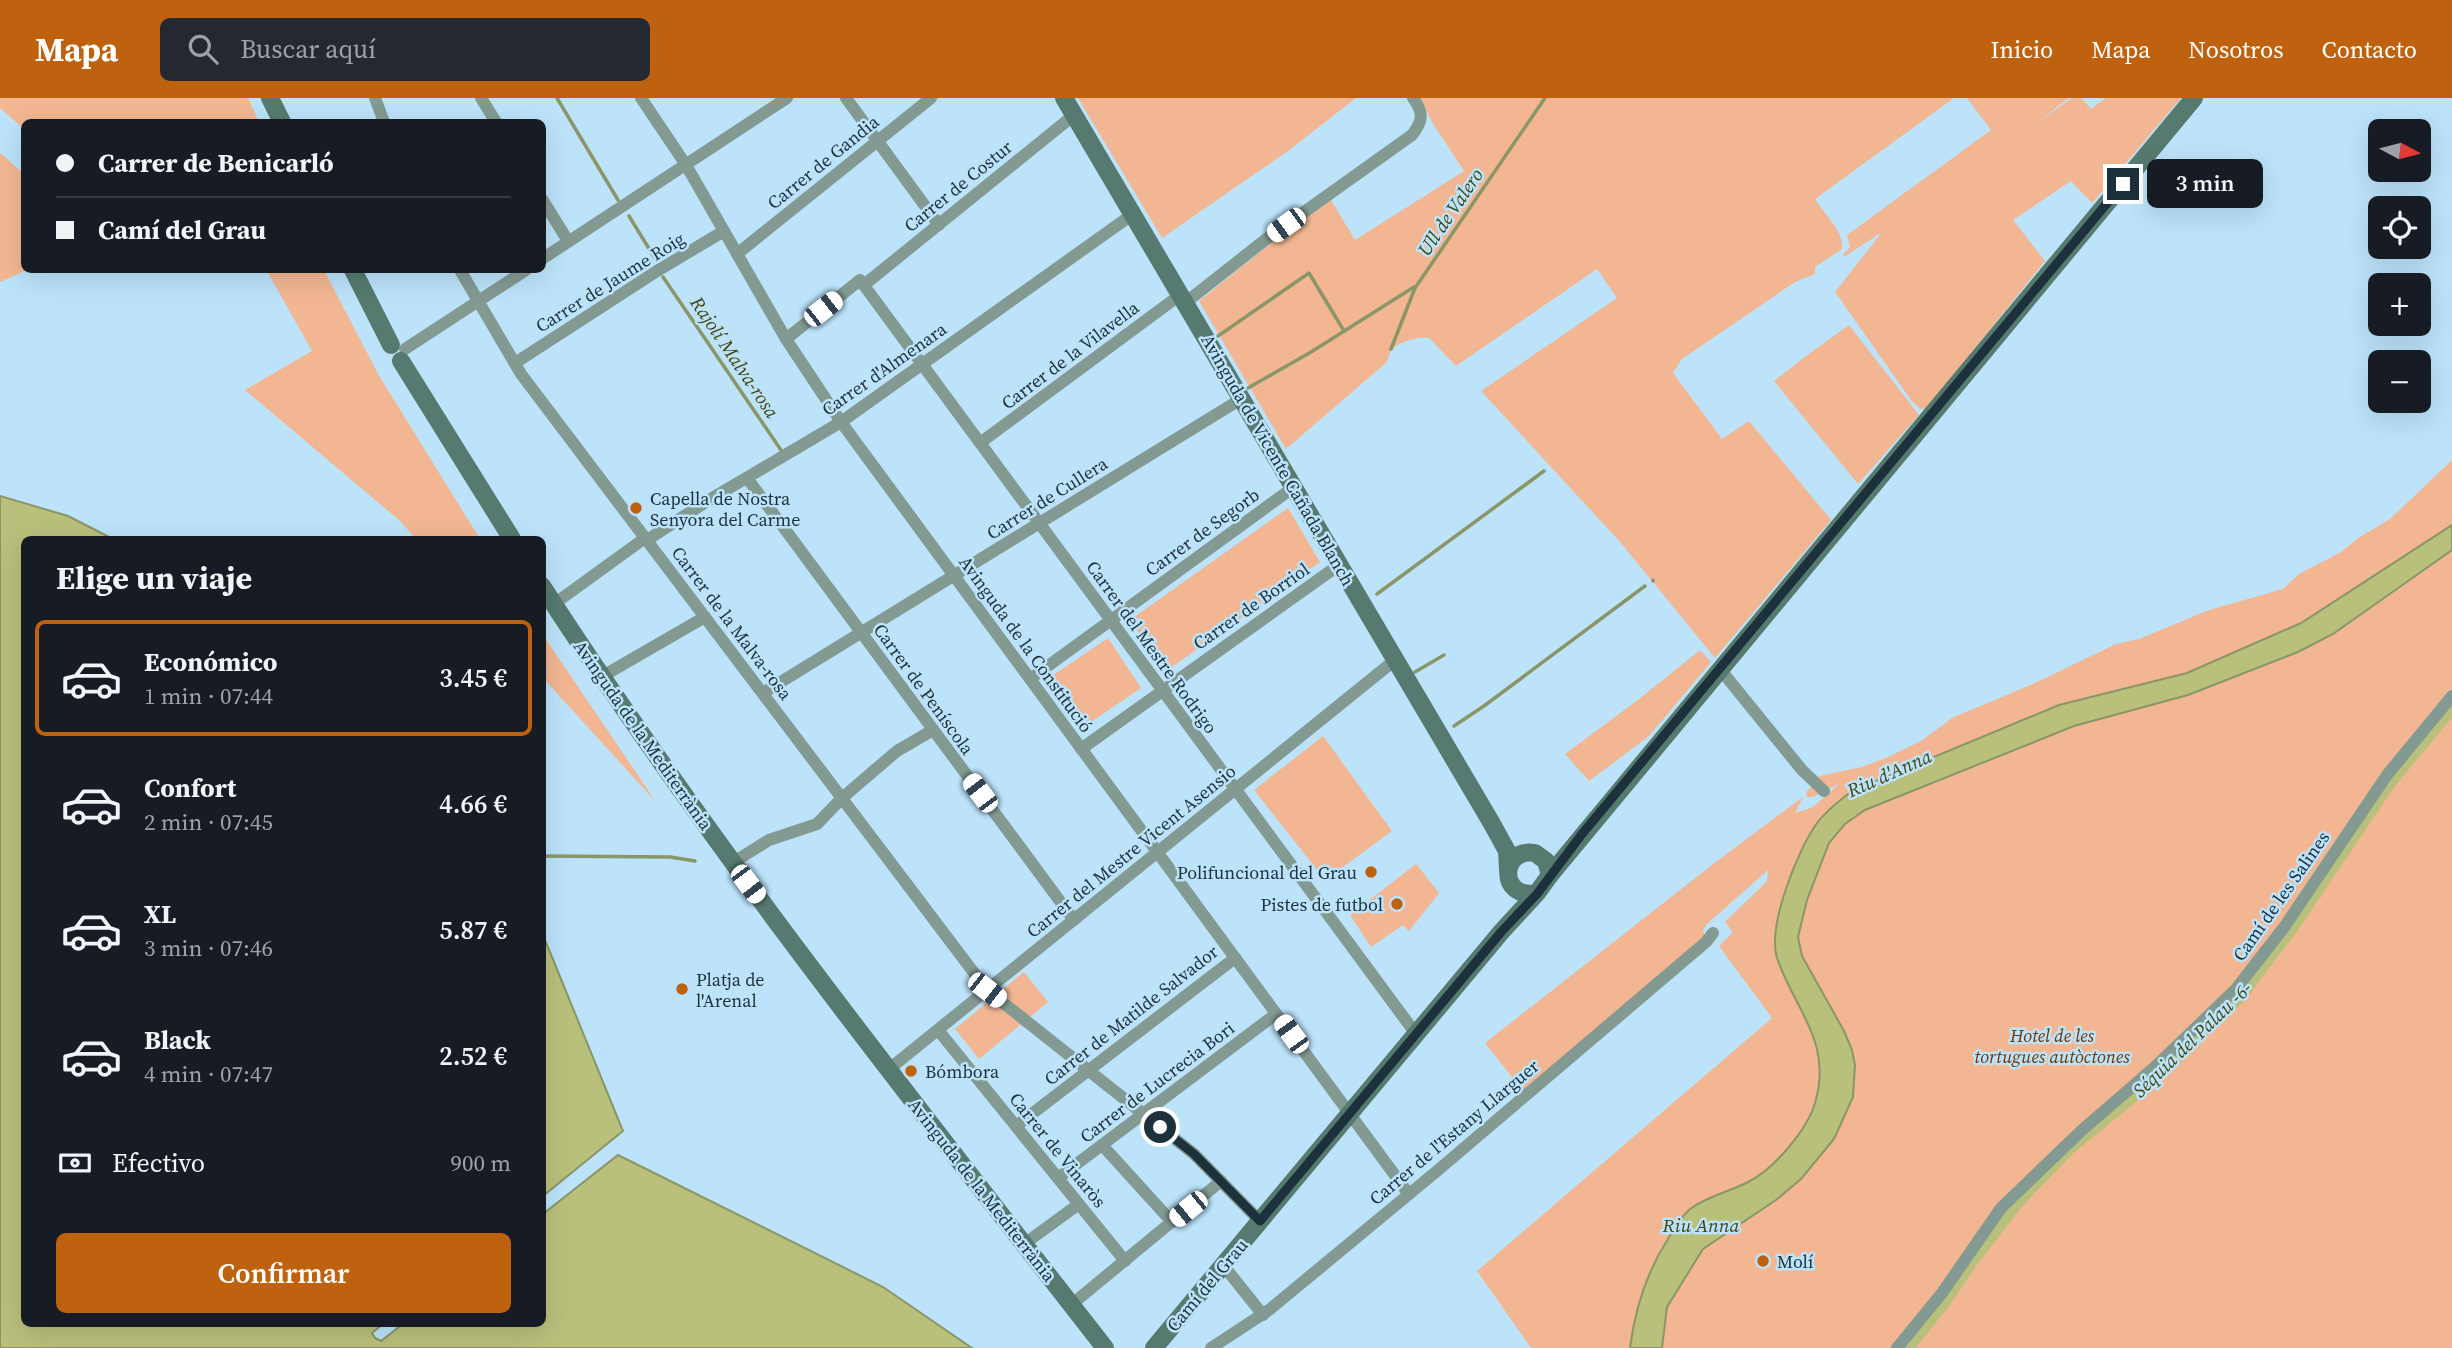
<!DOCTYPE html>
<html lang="es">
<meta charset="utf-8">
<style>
:root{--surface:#171b24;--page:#242831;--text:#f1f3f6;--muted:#9ea1a6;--line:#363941;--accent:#be6210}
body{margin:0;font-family:"Source Serif 4",serif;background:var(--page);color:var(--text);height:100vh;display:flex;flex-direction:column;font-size:26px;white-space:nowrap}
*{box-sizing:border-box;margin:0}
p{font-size:23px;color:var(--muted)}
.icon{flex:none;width:38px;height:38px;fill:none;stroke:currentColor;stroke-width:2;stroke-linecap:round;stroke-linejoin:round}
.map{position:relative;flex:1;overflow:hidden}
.side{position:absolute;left:21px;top:438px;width:525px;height:791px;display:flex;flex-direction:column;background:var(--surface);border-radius:10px;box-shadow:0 7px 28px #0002}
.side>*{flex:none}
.guide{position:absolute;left:21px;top:21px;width:525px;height:154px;border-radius:10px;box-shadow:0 7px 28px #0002;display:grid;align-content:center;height:154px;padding:0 35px;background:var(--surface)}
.needle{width:46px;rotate:97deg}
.buttons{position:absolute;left:2368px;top:21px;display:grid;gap:14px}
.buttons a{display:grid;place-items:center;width:63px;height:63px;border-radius:10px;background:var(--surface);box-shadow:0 7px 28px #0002;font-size:35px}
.end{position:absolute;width:32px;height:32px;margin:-16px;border:9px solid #1d313c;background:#fff;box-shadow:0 0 0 4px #fff}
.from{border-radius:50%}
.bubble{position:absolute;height:49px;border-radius:10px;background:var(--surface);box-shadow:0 7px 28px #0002;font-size:23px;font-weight:600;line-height:49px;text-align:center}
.car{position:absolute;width:21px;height:42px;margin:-21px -10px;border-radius:9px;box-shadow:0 0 5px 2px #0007;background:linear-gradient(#fff 24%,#345 0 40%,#fff 0 76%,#345 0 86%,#fff 0)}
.guide b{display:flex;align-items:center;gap:24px;height:66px;font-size:26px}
.guide b+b{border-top:2px solid var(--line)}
.guide i{width:18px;height:18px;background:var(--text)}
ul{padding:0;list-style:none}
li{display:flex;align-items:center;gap:21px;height:116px;margin:0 14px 10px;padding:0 21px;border:4px solid transparent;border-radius:10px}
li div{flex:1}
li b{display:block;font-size:26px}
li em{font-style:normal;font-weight:600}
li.active{border-color:var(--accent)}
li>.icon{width:63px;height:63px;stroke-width:1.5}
h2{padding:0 35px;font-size:32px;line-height:84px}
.pay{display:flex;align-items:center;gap:18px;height:77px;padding:0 35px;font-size:26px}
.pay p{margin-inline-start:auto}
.cta{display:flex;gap:14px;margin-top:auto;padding:14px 35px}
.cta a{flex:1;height:80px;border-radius:10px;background:var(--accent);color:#fff;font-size:28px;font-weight:600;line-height:80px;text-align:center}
header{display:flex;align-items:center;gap:42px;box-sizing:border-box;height:98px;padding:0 35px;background:var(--accent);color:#fff}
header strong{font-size:33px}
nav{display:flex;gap:38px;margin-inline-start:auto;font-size:24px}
.search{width:490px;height:63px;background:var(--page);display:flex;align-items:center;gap:18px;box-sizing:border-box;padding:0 24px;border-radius:10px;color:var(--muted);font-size:26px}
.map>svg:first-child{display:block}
.green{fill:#f2b792}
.water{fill:#b9c07b;stroke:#8a9568;stroke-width:2}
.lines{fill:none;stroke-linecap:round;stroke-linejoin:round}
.stream{stroke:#8a9568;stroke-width:3.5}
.canal{stroke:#b9c07b;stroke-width:12}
.street{stroke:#839a93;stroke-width:12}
.secondary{stroke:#567a6f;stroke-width:18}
.route{stroke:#1d313c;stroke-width:9}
.poi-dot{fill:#be6210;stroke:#bce3fa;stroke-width:2.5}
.labels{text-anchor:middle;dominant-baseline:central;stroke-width:5;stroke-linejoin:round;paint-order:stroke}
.street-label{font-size:18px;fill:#1d313c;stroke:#bce3fa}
.poi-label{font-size:18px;fill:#1d313c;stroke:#bce3fa;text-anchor:start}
.park-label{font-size:18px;font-style:italic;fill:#6e3504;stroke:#bce3fa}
.water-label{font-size:19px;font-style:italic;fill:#424612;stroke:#bce3fa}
</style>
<header>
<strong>Mapa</strong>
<div class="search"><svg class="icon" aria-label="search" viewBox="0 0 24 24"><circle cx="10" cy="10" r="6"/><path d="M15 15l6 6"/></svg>Buscar aquí</div>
<nav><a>Inicio</a><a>Mapa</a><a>Nosotros</a><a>Contacto</a></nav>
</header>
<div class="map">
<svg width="2452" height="1250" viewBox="0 0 2452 1250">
<rect width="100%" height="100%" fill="#bce3fa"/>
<g class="green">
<polygon points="0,0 248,0 259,24 24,24 24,31 0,10"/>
<polygon points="1078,0 1356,0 1288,53 1162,140"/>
<path d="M1420 0H1954L1815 101C1823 115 1845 134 1842 151L1815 169V176L1795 184 1682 261 1673 275 1722 341 1749 323 1831 422 1715 560 1621 445 1481 293 1617 200 1597 171 1456 268 1429 240C1419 238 1398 244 1391 253 1389 256 1388 261 1387 264L1286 351 1199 203 1285 134 1331 102 1355 142 1464 73 1432 24Z"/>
<polygon points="1967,0 2069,0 2030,30 2072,0 2081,0 2091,11 2106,0 2181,0 2092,105 2071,83 2013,122 2045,163 1926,311 1920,311 1911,302 1835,194 1882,134 1844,159 1843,157 1850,149 1847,137 1991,32"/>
<polygon points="0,55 24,76 24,172 27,172 0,184"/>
<polygon points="270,172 324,172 378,276 480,441 416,441 400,423 245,292 312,253 267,173"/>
<polygon points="1849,227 1919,317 1858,386 1774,283 1810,255"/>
<polygon points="2452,362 2452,1250 1531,1250 1477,1173 1772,920 1719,848 1733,834 1725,824 1767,783 1768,772 1707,826 1703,832 1705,839 1523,993 1485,945 1713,766 1803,699 1795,715 1813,709 1839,686 1813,699 1807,699 1806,694 1811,689 1810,683 1819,678 1862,669 1888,659 1921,643 1952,620 2035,585 2116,546 2139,541 2209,512 2283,491 2299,476 2341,454 2358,440 2390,421"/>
<polygon points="1288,410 1320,464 1166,573 1130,522"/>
<polygon points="543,537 656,704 543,580"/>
<polygon points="1108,540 1141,590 1082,630 1049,580"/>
<polygon points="1700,552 1711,564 1649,638 1589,683 1565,656 1639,601"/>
<polygon points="1323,638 1392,733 1325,782 1254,692"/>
<polygon points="1416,766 1439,795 1409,833 1403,827 1371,849 1350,817"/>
<polygon points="1024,874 1048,904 979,961 955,931"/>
</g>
<g class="water">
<polygon points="0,398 68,418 113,441 24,441 24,1225 384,1225 372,1235 375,1240 381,1243 404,1225 542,1225 543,1116 618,1057 883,1189 972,1250 0,1250"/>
<path d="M2452 427V452L2333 536 2298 554 2188 597 2074 628 1865 712 1845 726 1829 745 1807 802 1798 839 1802 858 1844 933 1852 952 1855 967 1853 999 1834 1041 1801 1081 1776 1102 1703 1151 1667 1209 1662 1250H1630C1635 1210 1646 1175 1668 1141 1674 1130 1681 1119 1690 1111 1707 1098 1729 1094 1748 1084 1774 1071 1807 1032 1815 1005 1833 943 1795 913 1777 860 1767 828 1798 751 1817 725 1827 712 1840 702 1852 693L2059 607 2187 575 2301 525Z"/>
<polygon points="543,837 623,1033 543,1098 542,1098"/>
</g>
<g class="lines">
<g class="stream">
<polyline points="557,0 618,102"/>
<polyline points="629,118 656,162"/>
<polyline points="663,179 783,355"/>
<polyline points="1218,238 1309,175 1344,233"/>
<polyline points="1391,251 1415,190 1545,0"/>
<polyline points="1248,290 1311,254 1414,189"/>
<polyline points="1653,483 1653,482"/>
<polyline points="1377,496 1544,373"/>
<polyline points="1415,574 1444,557"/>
<polyline points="1454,628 1484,608 1645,488"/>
<polyline points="542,758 670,759 695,763"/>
</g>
<polyline class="canal" points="1908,1250 1944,1205 1973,1162 2018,1104 2069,1051 2141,992 2239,900 2293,829 2390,685 2452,610"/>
<g class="street">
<polyline points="375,0 384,24"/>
<polyline points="481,0 496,24"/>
<polyline points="641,0 686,67 786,241 841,324 1408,1095"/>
<polyline points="846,0 939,127"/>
<polyline points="542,101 568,143"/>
<polyline points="737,156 931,0"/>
<polyline points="542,161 787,0"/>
<polyline points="460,172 521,276 987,892 1194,1056 1260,1123"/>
<polyline points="864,187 1074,17"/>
<path d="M1185 205 1265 142 1412 37C1423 23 1424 15 1413 0"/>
<polyline points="786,241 860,182 1416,936"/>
<polyline points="405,251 526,172"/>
<polyline points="515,265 657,173 724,133"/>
<polyline points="980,345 1180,197"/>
<polyline points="747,380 1074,822"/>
<polyline points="647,442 709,402 841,324 1133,116"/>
<polyline points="554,506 645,440"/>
<polyline points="1720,571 1802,672 1824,693"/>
<polyline points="601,579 705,519"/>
<polyline points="1030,581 1294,389"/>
<polyline points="763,595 1241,301"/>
<polyline points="1081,651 1339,467"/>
<polyline points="732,765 769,742 817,726 842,700 897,653 933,632"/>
<polyline points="938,932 1125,1163"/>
<polyline points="888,972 1395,562"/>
<polyline points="1016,1028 1235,860"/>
<polyline points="1102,1047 1172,1124"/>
<polyline points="1058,1080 1276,916"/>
<polyline points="1024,1146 1079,1106"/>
<polyline points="1223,1167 1263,1217"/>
<polyline points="1071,1207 1221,1083"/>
<polyline points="1211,1250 1269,1212 1437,1073 1706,844 1713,835"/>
<polyline points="1897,1250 1942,1195 2001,1110 2081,1033 2156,968 2236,891 2285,828 2387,677 2452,598"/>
</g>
<g class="secondary">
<polyline points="270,0 282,24"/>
<polyline points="1064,0 1491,724 1507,753 1508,771"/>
<polyline points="353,172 391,247"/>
<polyline points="401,263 512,441"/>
<path d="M542 488C714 754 911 1001 1105 1250"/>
<polyline points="1550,777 2194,0"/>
<path d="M1154 1250 1502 833 1537 795 1550 777 1546 763 1535 755C1500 749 1498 802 1537 795"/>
</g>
</g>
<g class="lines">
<polyline class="route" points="1160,1029 1194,1056 1260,1123 1502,833 1537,796 1582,736 2123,86"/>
</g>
<g class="poi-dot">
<circle cx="636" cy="410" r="7"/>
<circle cx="1371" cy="774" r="7"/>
<circle cx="1397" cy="806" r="7"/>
<circle cx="682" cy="891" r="7"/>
<circle cx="911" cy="973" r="7"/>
<circle cx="1763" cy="1163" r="7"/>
</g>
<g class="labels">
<g class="street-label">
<text transform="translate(823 64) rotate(-39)">Carrer de Gandia</text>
<text transform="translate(958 88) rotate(-39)">Carrer de Costur</text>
<text transform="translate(610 184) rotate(-32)">Carrer de Jaume Roig</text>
<text transform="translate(1070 257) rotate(-37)">Carrer de la Vilavella</text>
<text transform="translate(884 271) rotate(-35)">Carrer d'Almenara</text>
<text transform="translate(1278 362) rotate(60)">Avinguda de Vicente Cañada Blanch</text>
<text transform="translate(1047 400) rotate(-32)">Carrer de Cullera</text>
<text transform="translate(1202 434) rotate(-36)">Carrer de Segorb</text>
<text transform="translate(1251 508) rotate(-35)">Carrer de Borriol</text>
<text transform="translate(732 525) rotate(53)">Carrer de la Malva-rosa</text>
<text transform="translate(1026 546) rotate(54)">Avinguda de la Constitució</text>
<text transform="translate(1152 549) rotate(54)">Carrer del Mestre Rodrigo</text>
<text transform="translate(924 591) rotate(54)">Carrer de Peníscola</text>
<text transform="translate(643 637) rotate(55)">Avinguda de la Mediterrània</text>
<text transform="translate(1131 753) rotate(-39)">Carrer del Mestre Vicent Asensio</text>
<text transform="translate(2281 798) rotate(-55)">Camí de les Salines</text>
<text transform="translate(1131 917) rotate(-38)">Carrer de Matilde Salvador</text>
<text transform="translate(1157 984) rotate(-37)">Carrer de Lucrecia Bori</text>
<text transform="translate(1454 1034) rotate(-40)">Carrer de l'Estany Llarguer</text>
<text transform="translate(1058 1052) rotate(51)">Carrer de Vinaròs</text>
<text transform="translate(982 1092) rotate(52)">Avinguda de la Mediterrània</text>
<text transform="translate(1207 1187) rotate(-50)">Camí del Grau</text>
</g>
<g class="poi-label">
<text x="650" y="400">Capella de Nostra<tspan x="650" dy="21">Senyora del Carme</tspan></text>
<text x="1357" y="774" text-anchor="end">Polifuncional del Grau</text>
<text x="1383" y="806" text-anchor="end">Pistes de futbol</text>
<text x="696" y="881">Platja de<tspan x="696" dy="21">l'Arenal</tspan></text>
<text x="925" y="973">Bómbora</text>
<text x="1777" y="1163">Molí</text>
</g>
<g class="park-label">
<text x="2052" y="937">Hotel de les<tspan x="2052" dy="21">tortugues autòctones</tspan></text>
</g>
<g class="water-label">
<text transform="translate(1450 114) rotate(-56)">Ull de Valero</text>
<text transform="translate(735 259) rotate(56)">Rajolí Malva-rosa</text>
<text transform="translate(1889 675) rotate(-24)">Riu d'Anna</text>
<text transform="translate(2192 941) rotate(-44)">Séquia del Palau -6-</text>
<text x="1701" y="1127">Riu Anna</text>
</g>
</g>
</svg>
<div class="buttons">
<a><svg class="needle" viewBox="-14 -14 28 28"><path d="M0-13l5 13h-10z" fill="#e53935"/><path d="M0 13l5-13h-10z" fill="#9ea1a6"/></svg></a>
<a><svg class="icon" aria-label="locate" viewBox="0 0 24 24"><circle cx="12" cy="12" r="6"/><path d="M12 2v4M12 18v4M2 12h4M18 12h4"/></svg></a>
<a>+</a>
<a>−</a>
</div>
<i class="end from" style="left:1160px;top:1029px"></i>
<i class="end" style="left:2123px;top:86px"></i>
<div class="bubble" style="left:2147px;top:61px;width:116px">3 min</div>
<i class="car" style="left:1286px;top:127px;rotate:234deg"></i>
<i class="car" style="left:823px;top:211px;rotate:52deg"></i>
<i class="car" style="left:980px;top:695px;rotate:323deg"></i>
<i class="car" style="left:748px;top:786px;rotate:143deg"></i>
<i class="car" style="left:987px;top:892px;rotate:128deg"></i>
<i class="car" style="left:1291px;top:936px;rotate:324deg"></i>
<i class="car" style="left:1188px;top:1111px;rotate:231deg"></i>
<div class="guide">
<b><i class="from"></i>Carrer de Benicarló</b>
<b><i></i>Camí del Grau</b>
</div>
<section class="side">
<h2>Elige un viaje</h2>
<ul>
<li class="active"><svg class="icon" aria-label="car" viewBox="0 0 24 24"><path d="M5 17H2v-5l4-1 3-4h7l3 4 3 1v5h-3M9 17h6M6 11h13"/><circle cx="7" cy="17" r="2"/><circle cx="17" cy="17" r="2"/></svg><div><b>Económico</b><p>1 min · 07:44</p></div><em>3.45 €</em></li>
<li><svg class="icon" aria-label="car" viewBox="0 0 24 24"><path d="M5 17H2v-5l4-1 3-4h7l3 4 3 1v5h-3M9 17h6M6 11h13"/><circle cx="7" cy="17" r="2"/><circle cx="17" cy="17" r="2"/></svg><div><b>Confort</b><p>2 min · 07:45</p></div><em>4.66 €</em></li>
<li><svg class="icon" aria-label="car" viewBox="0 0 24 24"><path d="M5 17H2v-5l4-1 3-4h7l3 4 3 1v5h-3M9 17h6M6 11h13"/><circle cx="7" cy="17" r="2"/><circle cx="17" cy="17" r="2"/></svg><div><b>XL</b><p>3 min · 07:46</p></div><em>5.87 €</em></li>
<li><svg class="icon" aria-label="car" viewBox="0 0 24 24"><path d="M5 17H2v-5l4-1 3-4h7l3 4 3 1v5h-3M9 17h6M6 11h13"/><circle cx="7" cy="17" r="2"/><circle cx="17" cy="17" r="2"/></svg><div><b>Black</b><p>4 min · 07:47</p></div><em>2.52 €</em></li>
</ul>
<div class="pay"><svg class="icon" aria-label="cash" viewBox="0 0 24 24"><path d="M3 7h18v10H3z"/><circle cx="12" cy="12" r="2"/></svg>Efectivo<p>900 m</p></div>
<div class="cta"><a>Confirmar</a></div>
</section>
</div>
